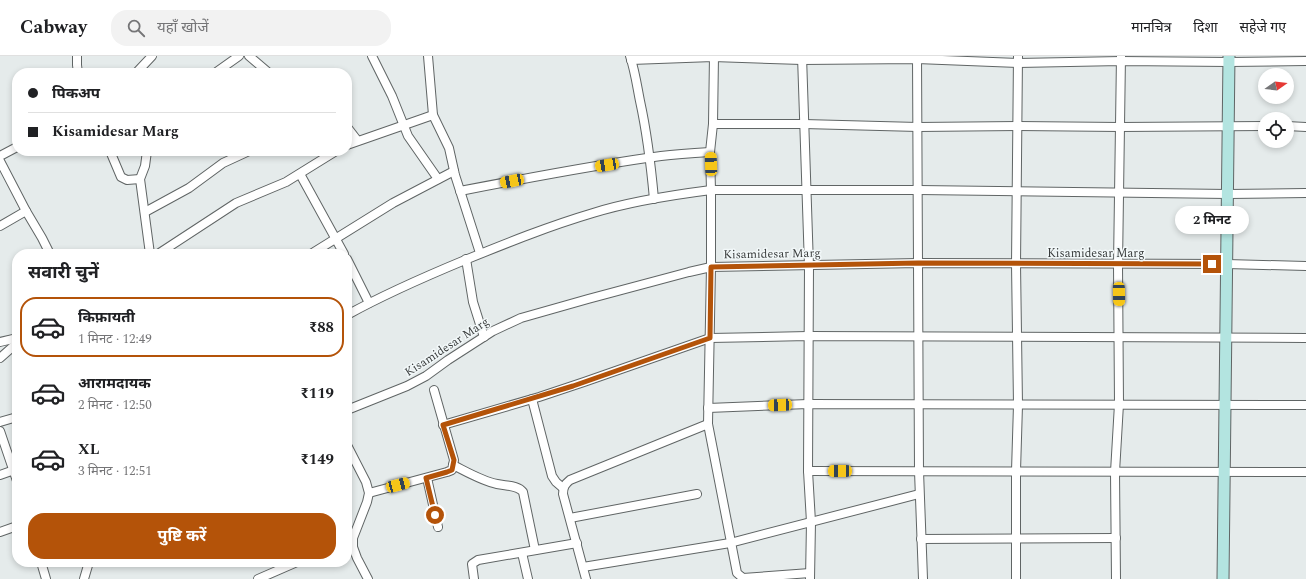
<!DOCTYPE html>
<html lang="hi">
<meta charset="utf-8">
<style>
:root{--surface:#fff;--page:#f2f2f2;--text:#202124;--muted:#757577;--line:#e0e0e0;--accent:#b45309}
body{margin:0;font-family:Spectral,"Noto Sans Devanagari",serif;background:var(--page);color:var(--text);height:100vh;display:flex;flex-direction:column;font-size:15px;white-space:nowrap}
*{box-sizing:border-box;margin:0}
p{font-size:13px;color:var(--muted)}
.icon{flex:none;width:22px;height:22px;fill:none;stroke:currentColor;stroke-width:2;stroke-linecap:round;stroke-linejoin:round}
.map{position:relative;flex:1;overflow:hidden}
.drawer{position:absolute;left:12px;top:193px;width:340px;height:318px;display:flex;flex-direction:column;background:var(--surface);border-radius:16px;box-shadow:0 2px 6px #0003}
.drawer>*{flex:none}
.banner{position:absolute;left:12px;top:12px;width:340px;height:88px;border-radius:16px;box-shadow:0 2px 6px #0003;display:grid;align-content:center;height:88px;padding:0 16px;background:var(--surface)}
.needle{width:26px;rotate:76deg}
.tools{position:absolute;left:1258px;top:12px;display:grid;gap:8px}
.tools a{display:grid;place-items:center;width:36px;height:36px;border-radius:50%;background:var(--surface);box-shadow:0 2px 6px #0003;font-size:20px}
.end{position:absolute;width:18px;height:18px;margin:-9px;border:5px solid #b45309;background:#fff;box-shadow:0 0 0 2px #fff}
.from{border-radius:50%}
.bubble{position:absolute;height:28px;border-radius:14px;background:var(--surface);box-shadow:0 2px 6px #0003;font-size:13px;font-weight:700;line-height:28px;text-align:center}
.car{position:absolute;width:12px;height:24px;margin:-12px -6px;border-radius:5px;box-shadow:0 0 3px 1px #0007;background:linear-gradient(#f5c518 24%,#345 0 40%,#f5c518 0 76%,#345 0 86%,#f5c518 0)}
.banner b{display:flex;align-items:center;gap:14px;height:38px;font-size:15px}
.banner b+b{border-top:1px solid var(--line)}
.banner i{width:10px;height:10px;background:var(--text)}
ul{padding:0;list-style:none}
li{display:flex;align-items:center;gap:12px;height:60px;margin:0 8px 6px;padding:0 8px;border:2px solid transparent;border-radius:16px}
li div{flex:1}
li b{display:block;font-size:15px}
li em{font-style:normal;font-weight:700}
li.current{border-color:var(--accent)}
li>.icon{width:36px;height:36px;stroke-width:1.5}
h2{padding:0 16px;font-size:18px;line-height:48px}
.action{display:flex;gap:8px;margin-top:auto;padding:8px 16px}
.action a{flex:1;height:46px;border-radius:16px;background:var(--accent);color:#fff;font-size:16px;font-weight:700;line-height:46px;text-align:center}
header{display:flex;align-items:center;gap:24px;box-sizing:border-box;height:56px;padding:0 20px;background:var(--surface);border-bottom:1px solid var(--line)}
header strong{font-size:19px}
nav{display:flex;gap:22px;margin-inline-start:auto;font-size:14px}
.search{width:280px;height:36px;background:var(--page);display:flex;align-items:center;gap:10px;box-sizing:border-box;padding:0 14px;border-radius:16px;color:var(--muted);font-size:15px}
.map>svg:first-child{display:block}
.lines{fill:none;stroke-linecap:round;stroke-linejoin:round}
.street-casing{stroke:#606565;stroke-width:10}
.secondary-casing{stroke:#606565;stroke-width:13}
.street{stroke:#fff;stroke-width:8}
.secondary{stroke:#b3e4e0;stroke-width:11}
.route{stroke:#b45309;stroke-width:5}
.labels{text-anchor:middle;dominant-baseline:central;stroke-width:3;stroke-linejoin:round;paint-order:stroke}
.street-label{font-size:12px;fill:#393c3c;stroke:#f2f8f9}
</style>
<header>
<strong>Cabway</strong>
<div class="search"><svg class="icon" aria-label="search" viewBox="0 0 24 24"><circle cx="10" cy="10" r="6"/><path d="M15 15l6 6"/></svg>यहाँ खोजें</div>
<nav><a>मानचित्र</a><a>दिशा</a><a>सहेजे गए</a></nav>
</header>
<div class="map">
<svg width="1306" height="523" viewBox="0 0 1306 523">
<rect width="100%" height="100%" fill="#e5ebeb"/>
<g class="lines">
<defs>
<g id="street">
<polyline points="77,0 77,9 78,17"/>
<polyline points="249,0 269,17"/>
<polyline points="372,0 392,40 408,80 438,123"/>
<polyline points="428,0 433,59 449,92 455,119 480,197"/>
<path d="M630 0C635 15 637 30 640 45 647 77 651 110 654 143"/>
<polyline points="714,0 713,68 710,96 711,134 711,211 708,368 737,517 743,522 810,517"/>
<polyline points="802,0 809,210 808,415 811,466 810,523"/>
<polyline points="917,0 919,415 923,523"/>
<polyline points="631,4 713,1 802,4 917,3 1018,7 1121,5 1229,6 1306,5"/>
<polyline points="136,17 152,0"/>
<polyline points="215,17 239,0"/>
<polyline points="713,68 804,68 918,71 1018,70 1120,71 1265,70"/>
<polyline points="1287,70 1306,71"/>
<polyline points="347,71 357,84"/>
<polyline points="347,89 433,59"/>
<polyline points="110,95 121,121 127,124 140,123"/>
<polyline points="147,95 145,110 140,123 150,198"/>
<polyline points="0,100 17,91"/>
<polyline points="0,105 26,155 42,182 50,198"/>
<polyline points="300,118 344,198"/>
<path d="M460 135C527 122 594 109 661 100 678 98 694 97 710 96"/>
<polyline points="145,156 189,132 223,107 249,95"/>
<polyline points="0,170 26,155"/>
<polyline points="158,198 236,147 286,126 336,95"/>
<polyline points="311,198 393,147 454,115"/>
<polyline points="347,203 369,247"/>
<polyline points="466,203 473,246 484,281"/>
<path d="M347 259C385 238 424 221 465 204 507 187 549 170 593 157 631 145 672 139 711 134H919L1228 138 1306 137"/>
<polyline points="0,286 17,282"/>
<polyline points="0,302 17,287"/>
<polyline points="532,343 552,420 556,426 563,432"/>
<polyline points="708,352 808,348 1306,349"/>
<polyline points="347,354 407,330 426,320 448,304 493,275 521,262 588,243 689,216 711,211 918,207 1227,208 1306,210"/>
<polyline points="0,366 17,361"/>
<polyline points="443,369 539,341 584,326 710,282 808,280 1306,282"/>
<polyline points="0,375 17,425"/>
<polyline points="347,389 366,426 369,437 367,446 353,482 353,491 357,502 368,523"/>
<path d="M453 409C467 416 482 425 497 428 506 430 518 429 523 436L535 494"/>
<polyline points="808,415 1306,416"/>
<polyline points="0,419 17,413"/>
<polyline points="427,422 438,471"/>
<polyline points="369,437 447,416 452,414 454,404 434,334"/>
<polyline points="570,462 697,438"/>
<polyline points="0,476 17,470"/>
<polyline points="921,483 1116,482"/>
<polyline points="522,497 528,523"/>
<polyline points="41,506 46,523"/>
<polyline points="583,511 730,487 919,438"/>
<polyline points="84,523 89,506"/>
<polyline points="258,523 297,506"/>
<polyline points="474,523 472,508 478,504 577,487"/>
<path d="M586 523 563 438C563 431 565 428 570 424L708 368"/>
<polyline points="1016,523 1016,415 1018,349 1016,208 1018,0"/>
<polyline points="1116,523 1115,416 1119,348 1118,209 1121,0"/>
</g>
<polyline id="secondary" points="1223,523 1229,0"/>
</defs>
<use href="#street" class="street-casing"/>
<use href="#secondary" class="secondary-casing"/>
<use href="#street" class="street"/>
<use href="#secondary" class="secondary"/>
</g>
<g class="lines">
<polyline class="route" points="435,459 426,422 447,416 452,414 454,404 443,369 573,330 710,282 711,211 918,207 1212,208"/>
</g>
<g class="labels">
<g class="street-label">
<text x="1096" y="197">Kisamidesar Marg</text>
<text transform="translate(772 198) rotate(-1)">Kisamidesar Marg</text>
<text transform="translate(447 291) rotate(-33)">Kisamidesar Marg</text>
</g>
</g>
</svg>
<div class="tools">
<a><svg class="needle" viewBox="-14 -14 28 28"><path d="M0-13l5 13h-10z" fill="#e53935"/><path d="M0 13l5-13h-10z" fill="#757577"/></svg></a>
<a><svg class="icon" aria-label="locate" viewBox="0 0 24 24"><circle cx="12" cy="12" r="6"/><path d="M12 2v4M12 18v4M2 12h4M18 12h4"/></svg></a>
</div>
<i class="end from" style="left:435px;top:459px"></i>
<i class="end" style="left:1212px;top:208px"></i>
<div class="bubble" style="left:1175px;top:150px;width:74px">2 मिनट</div>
<i class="car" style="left:711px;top:108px;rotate:358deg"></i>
<i class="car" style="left:607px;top:109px;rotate:261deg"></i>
<i class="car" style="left:512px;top:125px;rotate:259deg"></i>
<i class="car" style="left:1119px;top:238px;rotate:179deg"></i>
<i class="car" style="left:780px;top:349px;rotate:268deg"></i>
<i class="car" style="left:840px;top:415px;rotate:270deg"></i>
<i class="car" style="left:398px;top:429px;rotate:75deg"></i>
<div class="banner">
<b><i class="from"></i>पिकअप</b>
<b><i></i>Kisamidesar Marg</b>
</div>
<section class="drawer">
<h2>सवारी चुनें</h2>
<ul>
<li class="current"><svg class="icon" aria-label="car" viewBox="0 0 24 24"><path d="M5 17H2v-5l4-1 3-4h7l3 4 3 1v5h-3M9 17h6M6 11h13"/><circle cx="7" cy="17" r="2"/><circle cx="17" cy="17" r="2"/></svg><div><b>किफ़ायती</b><p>1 मिनट · 12:49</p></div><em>₹88</em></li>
<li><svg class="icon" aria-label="car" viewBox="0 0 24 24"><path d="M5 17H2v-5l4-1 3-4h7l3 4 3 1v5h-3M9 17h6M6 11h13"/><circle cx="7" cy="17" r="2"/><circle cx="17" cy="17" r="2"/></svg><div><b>आरामदायक</b><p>2 मिनट · 12:50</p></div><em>₹119</em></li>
<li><svg class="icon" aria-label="car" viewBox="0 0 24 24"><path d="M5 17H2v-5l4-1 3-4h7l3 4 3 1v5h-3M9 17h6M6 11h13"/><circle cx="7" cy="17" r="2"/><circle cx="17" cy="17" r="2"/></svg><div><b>XL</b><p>3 मिनट · 12:51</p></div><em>₹149</em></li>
</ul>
<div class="action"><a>पुष्टि करें</a></div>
</section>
</div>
